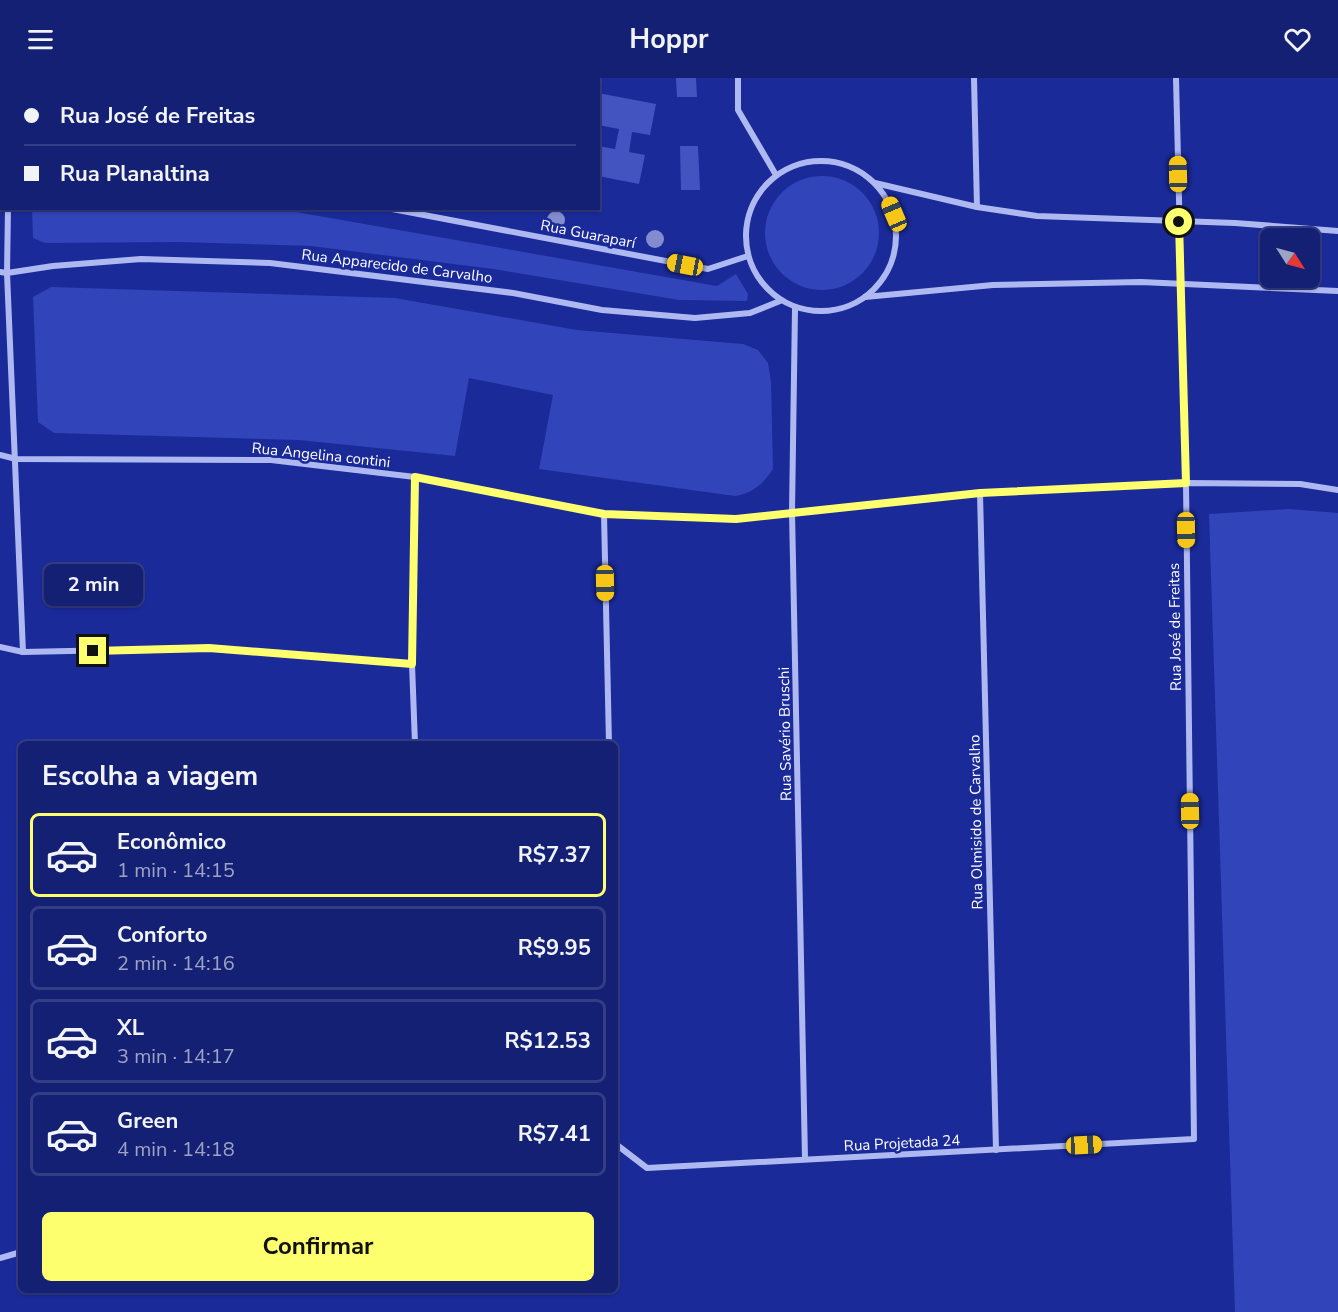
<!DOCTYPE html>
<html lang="pt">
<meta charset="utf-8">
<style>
:root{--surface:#142073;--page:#1d2878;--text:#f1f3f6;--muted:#9da3c4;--line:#333e85;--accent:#fdff6f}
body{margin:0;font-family:"Nunito Sans",sans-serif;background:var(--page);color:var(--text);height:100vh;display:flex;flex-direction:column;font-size:22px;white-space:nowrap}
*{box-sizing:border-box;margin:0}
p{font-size:20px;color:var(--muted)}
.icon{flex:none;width:33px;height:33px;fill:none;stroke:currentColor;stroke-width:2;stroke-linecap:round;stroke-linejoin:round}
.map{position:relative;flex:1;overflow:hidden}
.sheet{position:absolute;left:18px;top:663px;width:600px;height:552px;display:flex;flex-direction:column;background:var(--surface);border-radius:9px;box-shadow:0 2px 4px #0004,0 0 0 2px var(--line)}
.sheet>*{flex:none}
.hud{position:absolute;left:0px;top:0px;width:600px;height:132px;box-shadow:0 2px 4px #0004,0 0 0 2px var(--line);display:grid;align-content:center;height:132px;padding:0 24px;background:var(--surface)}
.needle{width:39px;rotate:126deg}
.tools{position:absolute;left:1260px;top:150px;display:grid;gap:12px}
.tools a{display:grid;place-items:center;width:60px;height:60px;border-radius:9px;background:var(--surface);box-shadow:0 2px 4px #0004,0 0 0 2px var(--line);font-size:30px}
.end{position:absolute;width:27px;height:27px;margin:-14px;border:8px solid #fdff6f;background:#111;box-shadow:0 0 0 3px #111}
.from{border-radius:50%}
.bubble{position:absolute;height:42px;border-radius:9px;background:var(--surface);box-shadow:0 2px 4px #0004,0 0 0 2px var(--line);font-size:20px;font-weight:700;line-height:42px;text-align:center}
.car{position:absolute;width:18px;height:36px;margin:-18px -9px;border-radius:8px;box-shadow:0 0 4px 2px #0007;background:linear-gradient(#f5c518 24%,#345 0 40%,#f5c518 0 76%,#345 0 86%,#f5c518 0)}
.hud b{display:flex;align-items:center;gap:21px;height:57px;font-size:22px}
.hud b+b{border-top:2px solid var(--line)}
.hud i{width:15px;height:15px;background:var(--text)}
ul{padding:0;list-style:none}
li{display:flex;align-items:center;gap:18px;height:84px;margin:0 12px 9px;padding:0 12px;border:3px solid var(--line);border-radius:9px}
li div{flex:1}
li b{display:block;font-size:22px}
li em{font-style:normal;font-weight:700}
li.selected{border-color:var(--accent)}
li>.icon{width:54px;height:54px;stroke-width:1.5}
h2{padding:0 24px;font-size:27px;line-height:72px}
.cta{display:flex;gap:12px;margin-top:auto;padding:12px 24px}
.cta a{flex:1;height:69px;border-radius:9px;background:var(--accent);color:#111;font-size:24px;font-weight:700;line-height:69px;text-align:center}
header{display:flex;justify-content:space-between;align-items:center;height:78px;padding:0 24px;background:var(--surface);font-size:27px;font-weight:700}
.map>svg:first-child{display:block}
.green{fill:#3144b9}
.building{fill:#4354c0}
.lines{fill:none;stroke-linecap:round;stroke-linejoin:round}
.path{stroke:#afb9f1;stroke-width:4;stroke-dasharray:3 4.5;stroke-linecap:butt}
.street{stroke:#afb9f1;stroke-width:6}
.tree{fill:#828ccf}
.route{stroke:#fdff6f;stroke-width:8}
.labels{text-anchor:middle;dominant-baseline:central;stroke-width:5;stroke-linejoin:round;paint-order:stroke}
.street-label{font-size:15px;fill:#fff;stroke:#1a2a99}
</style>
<header><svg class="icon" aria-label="menu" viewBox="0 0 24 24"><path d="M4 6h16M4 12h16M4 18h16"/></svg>Hoppr<svg class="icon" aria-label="heart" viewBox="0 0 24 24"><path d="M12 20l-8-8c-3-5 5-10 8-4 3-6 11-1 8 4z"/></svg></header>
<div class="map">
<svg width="1338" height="1234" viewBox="0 0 1338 1234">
<rect width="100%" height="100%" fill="#1a2a99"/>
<g class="green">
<circle cx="822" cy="155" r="57"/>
<polygon points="32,131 279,131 717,208 736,196 748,216 747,223 679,222 493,191 311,168 178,164 45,165 33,160"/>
<path d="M51 209 395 220 577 252 743 266 758 272 768 285 771 303 773 391C763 406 753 415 735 418L539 391 553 317 469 300 455 378 299 362 54 355 38 344 33 219Z"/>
<polygon points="1289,431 1338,435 1338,1234 1235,1234 1209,436"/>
</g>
<g class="building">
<polygon points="676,0 696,0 697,19 677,19"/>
<polygon points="598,15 656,26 650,57 632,54 629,74 645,77 639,106 598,98 598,68 615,71 619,51 598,47"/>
<polygon points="680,68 698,68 700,112 681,112"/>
</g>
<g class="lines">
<polyline class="path" points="337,2 338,0"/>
<g class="street">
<polyline points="6,0 6,2"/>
<polyline points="738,0 738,32 776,97"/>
<polyline points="974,0 977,129"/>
<polyline points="0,5 2,5"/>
<circle cx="821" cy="158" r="75"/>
<polyline points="875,105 977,129 1037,138 1235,145 1338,153"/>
<polyline points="8,130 7,195 23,574"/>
<polyline points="387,130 708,191 748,178"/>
<polyline points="0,194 7,195 53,188 141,181 270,185 513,215 602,232 695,240 750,235 780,223"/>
<polyline points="865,219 993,207 1141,204 1338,213"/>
<polyline points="795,230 792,434 805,1081"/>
<polyline points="0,377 16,381 271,382 415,399 604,436 736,441 980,415 1186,405 1300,406 1338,412"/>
<polyline points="980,415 996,1072"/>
<polyline points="604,436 609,666"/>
<polyline points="0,569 23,574 209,570 412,586"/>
<polyline points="415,666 412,586 415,399"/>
<polyline points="615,973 617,1067 647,1090 1194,1061 1186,405 1176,0"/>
<polyline points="0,1180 21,1174"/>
</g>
</g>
<g class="tree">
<circle cx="556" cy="142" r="9"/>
<circle cx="655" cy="161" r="9"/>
</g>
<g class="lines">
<polyline class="route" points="93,573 209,570 412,586 415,399 604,436 736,441 980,415 1186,405 1179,144"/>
</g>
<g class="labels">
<g class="street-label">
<text transform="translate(588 156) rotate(11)">Rua Guaraparí</text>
<text transform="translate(397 188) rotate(7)">Rua Apparecido de Carvalho</text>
<text transform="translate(321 377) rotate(6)">Rua Angelina contini</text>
<text transform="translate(1175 549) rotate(-91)">Rua José de Freitas</text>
<text transform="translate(785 656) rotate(-91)">Rua Savério Bruschi</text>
<text transform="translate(976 744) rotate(-91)">Rua Olmisido de Carvalho</text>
<text transform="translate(902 1065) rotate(-3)">Rua Projetada 24</text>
</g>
</g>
</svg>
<div class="tools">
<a><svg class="needle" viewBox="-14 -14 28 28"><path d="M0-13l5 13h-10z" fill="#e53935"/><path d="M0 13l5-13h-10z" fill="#9da3c4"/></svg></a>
</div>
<i class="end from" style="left:1179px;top:144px"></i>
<i class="end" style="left:93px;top:573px"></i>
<div class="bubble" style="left:44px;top:486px;width:99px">2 min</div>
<i class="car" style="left:1178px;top:96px;rotate:359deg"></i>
<i class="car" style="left:894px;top:136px;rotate:337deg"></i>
<i class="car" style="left:685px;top:187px;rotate:281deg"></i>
<i class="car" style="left:1186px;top:452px;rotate:179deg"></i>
<i class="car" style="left:605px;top:505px;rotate:179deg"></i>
<i class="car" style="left:1190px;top:733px;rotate:359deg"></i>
<i class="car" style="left:1084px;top:1067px;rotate:87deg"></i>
<div class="hud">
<b><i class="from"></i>Rua José de Freitas</b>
<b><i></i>Rua Planaltina</b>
</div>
<section class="sheet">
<h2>Escolha a viagem</h2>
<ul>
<li class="selected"><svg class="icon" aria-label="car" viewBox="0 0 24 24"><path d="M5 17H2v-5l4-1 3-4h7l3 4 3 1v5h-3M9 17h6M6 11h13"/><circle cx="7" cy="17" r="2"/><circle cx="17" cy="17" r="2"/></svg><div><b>Econômico</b><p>1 min · 14:15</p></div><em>R$7.37</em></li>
<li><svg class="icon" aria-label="car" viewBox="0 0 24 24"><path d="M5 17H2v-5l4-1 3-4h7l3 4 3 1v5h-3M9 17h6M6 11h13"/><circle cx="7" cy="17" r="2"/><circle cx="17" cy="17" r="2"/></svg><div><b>Conforto</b><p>2 min · 14:16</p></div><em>R$9.95</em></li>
<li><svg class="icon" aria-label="car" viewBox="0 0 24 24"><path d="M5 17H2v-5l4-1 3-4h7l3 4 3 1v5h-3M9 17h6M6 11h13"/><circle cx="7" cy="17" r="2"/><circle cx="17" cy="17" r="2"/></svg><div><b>XL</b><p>3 min · 14:17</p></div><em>R$12.53</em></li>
<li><svg class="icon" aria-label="car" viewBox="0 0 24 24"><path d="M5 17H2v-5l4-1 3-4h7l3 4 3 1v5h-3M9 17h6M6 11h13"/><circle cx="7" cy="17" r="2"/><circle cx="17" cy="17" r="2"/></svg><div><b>Green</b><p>4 min · 14:18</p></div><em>R$7.41</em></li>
</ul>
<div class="cta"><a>Confirmar</a></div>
</section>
</div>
